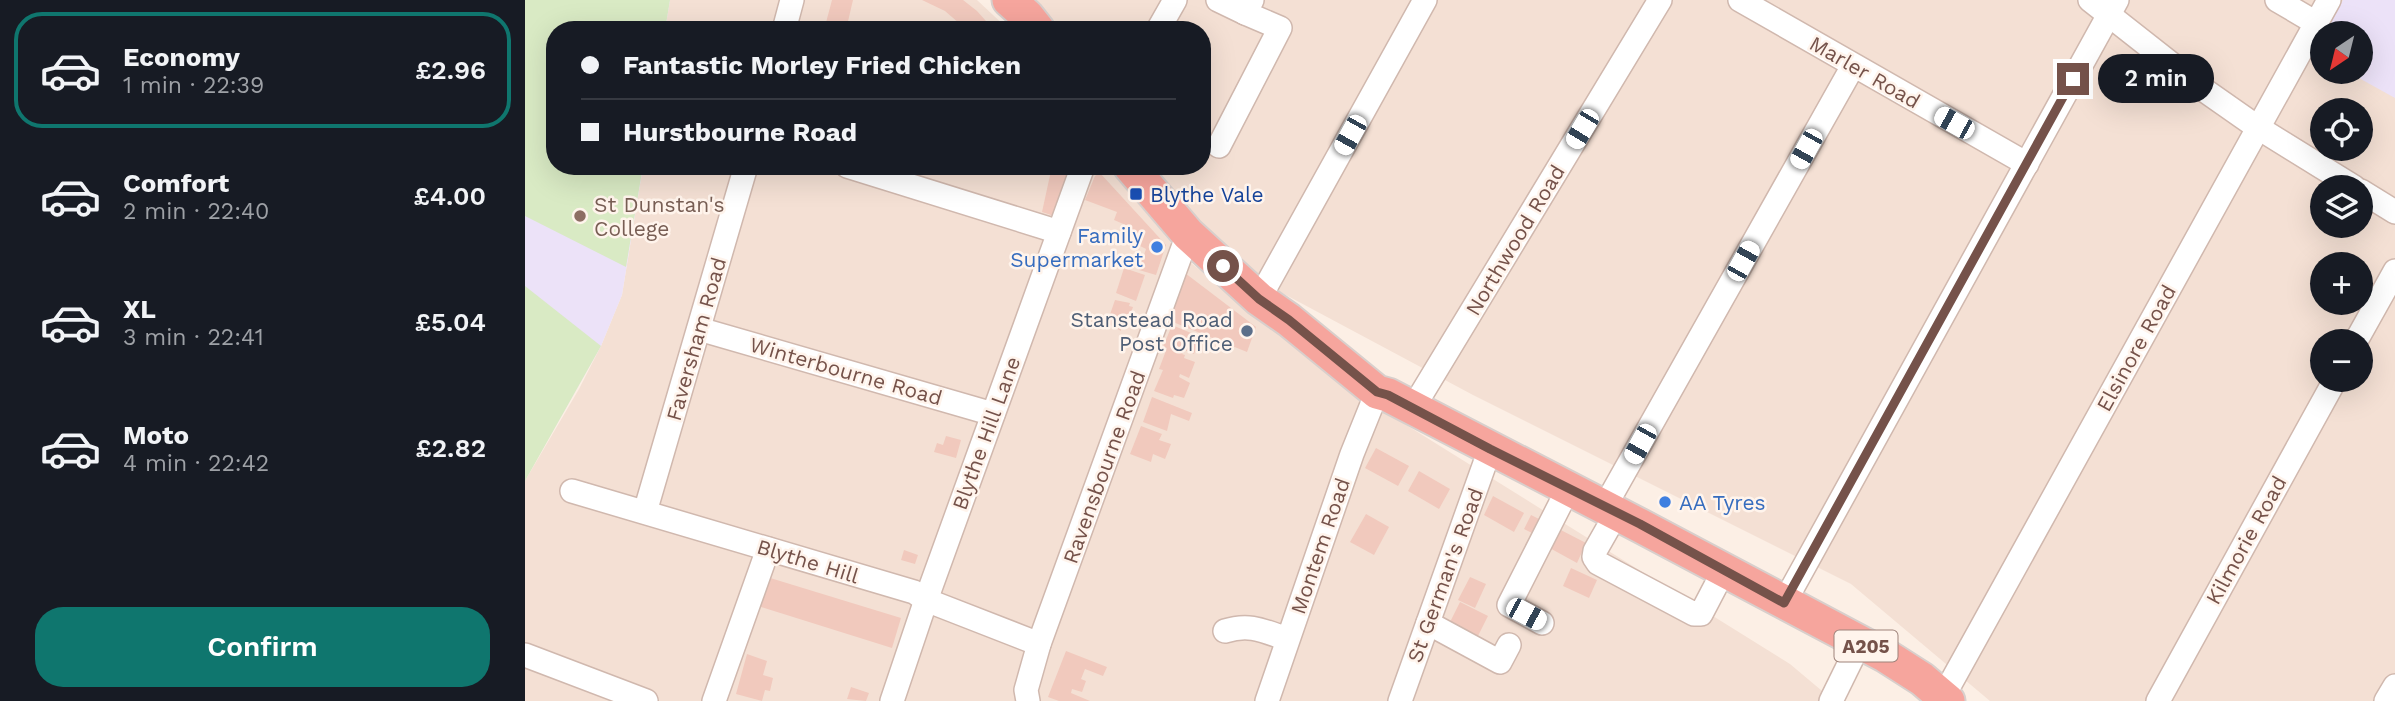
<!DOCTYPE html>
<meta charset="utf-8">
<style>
:root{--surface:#171b24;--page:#20242c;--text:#f1f3f6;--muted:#9ea1a6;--line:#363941;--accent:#0f766e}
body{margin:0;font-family:"Work Sans",sans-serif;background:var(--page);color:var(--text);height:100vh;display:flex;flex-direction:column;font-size:26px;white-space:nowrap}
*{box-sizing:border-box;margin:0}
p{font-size:23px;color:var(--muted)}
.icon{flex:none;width:38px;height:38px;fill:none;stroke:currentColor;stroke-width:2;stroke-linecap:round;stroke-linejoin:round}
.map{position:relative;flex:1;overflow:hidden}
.drawer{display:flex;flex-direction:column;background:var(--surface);width:525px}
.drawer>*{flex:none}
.top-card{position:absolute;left:21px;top:21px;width:665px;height:154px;border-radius:28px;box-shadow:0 7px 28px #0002;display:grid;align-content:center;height:154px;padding:0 35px;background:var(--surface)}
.needle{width:46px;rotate:215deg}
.controls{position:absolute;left:1785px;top:21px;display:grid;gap:14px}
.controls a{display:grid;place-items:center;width:63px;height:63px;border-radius:50%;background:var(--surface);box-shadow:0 7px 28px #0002;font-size:35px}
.end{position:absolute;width:32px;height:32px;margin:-16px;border:9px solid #75524a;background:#fff;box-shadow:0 0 0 4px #fff}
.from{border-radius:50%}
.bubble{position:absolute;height:49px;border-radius:24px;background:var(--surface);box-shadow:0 7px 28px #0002;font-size:23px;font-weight:600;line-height:49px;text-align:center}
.car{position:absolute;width:21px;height:42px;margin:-21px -10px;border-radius:9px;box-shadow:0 0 5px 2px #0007;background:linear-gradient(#fff 24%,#345 0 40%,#fff 0 76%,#345 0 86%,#fff 0)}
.top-card b{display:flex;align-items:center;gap:24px;height:66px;font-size:26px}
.top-card b+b{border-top:2px solid var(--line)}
.top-card i{width:18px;height:18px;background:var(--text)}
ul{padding:12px 0 0;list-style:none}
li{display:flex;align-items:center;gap:21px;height:116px;margin:0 14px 10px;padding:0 21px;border:4px solid transparent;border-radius:28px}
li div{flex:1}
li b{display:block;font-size:26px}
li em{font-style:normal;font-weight:600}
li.current{border-color:var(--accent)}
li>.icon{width:63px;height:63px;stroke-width:1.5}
.action{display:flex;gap:14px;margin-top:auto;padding:14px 35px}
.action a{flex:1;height:80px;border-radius:28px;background:var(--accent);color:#fff;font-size:28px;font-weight:600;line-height:80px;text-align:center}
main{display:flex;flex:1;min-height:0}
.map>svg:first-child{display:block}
.residential{fill:#f4e0d4;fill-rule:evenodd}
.education{fill:#ece2f8}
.green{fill:#d9eac4}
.building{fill:#f1c9bd}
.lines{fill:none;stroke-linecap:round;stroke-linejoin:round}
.minor-casing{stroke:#d0b8ae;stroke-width:26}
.highway-casing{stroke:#d8cfcc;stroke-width:37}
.minor{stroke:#fff;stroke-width:23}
.highway{stroke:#f6a59d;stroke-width:33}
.route{stroke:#75524a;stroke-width:9}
.transit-dot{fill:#1a4fb4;stroke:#fff4ec;stroke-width:2.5}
.education-dot{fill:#8d6e63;stroke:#fff4ec;stroke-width:2.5}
.shop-dot{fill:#3f7fe0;stroke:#fff4ec;stroke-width:2.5}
.service-dot{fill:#5c6f8a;stroke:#fff4ec;stroke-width:2.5}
.labels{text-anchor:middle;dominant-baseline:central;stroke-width:5;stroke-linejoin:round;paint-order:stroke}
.shield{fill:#fff4ec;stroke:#9e837b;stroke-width:2}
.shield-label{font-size:19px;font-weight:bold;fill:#75524a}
.street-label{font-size:21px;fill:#75524a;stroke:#fff4ec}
.transit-label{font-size:21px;fill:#164399;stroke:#fff4ec;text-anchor:start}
.education-label{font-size:21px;fill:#785e54;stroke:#fff4ec;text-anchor:start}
.shop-label{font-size:21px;fill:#366cbe;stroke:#fff4ec;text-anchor:end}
.service-label{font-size:21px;fill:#4e5e75;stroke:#fff4ec;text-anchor:end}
</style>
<main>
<section class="drawer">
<ul>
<li class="current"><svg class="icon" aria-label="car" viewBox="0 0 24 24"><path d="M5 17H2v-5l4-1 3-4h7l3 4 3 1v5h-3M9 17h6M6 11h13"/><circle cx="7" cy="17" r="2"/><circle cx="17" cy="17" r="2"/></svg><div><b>Economy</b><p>1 min · 22:39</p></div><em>£2.96</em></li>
<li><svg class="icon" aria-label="car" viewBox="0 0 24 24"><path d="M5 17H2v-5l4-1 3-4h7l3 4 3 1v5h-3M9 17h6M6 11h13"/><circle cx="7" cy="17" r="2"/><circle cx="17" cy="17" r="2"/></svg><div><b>Comfort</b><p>2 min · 22:40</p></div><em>£4.00</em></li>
<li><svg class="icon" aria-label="car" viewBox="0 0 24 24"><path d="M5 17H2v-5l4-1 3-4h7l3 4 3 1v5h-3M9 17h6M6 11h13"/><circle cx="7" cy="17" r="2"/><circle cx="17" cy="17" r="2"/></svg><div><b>XL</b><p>3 min · 22:41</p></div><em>£5.04</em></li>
<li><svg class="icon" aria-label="car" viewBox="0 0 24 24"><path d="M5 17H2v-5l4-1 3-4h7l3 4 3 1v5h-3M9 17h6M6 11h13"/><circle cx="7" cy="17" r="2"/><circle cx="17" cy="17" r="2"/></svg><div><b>Moto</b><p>4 min · 22:42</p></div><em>£2.82</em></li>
</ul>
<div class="action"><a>Confirm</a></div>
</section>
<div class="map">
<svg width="1870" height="701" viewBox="0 0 1870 701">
<rect width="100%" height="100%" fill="#fcefe5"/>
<g class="residential">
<polygon points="145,0 452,0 484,30 140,30"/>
<path d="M504 0H1870V701H1465L1326 584 948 395 731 279 660 215 621 166H677V30H539ZM1797 33H1836V72H1797ZM1797 110H1836V149H1797ZM1797 187H1836V226H1797ZM1797 264H1836V303H1797ZM1797 341H1836V380H1797Z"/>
<polygon points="118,166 582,166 657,256 833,395 1265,664 1309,701 0,701 0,481 54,389 76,346 97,295"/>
</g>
<g class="education">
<polygon points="0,0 145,0 140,30 30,30 30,166 118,166 97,295 76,346 0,480"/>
<polygon points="1818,0 1870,0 1870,98 1823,72 1836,72 1836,33 1799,33"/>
</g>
<g class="green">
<polygon points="0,0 145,0 140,30 30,30 30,166 118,166 101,267 0,216"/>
<polygon points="0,286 76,346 0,481"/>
</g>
<g class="building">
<polygon points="307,0 328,0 321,30 299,30"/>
<polygon points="397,0 438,0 452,11 469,30 442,30 420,11"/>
<polygon points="527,166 548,166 529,216 517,212"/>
<polygon points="575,173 641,245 631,275 614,270 621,249 611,244 612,239 600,235 603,226 589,220 592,212 560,200 570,176"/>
<polygon points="599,268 620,275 611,301 591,293"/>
<polygon points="660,273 731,327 722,352 643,320"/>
<polygon points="590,300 605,303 604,306 608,307 600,329 596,328 596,331 582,323"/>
<polygon points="647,325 666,333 664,337 674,341 669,354 659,350 657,354 660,355 659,358 670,362 664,378 655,374 654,377 665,383 659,398 649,395 648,398 629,391 638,370 634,369 642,348 638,347"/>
<polygon points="627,397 667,413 664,421 646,414 642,431 618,422"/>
<polygon points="616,426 637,434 634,440 646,444 640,459 628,454 626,462 605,454"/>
<polygon points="421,436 436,440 431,458 409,452 412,443 418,445"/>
<polygon points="851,448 884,466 873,486 840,468"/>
<polygon points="894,471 925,489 914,509 883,491"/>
<polygon points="968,496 999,513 989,532 959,515"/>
<polygon points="841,514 864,527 849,555 825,542"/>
<polygon points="1006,515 1018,521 1011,535 999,529"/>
<polygon points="1030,527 1061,543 1052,563 1021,546"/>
<polygon points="379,550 393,555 390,564 376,560"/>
<polygon points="1046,568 1072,580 1064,598 1038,586"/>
<polygon points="242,577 376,618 367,648 233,606"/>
<polygon points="945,577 961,584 950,608 933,600"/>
<polygon points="935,602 963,616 950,642 922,628"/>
<polygon points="541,651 582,667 578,676 560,669 556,679 561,681 557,692 547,689 546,693 565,701 534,701 523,697"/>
<polygon points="222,654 242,661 238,675 248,678 245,691 240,690 237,701 211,694"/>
<polygon points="326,687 344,693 341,701 322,699"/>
</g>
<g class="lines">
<defs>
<g id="minor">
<polyline points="693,0 720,13"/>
<polyline points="1215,0 1502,164"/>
<polyline points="1565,0 1682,92 1732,127 1829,187"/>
<polyline points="1752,0 1791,23"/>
<polyline points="259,30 267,0"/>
<polyline points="633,30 650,0"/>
<polyline points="694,146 755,28 720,13 727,0"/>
<polyline points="322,166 534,232"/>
<polyline points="1836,191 1870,212"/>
<polyline points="734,299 900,0"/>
<polyline points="174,329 468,414"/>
<polyline points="1831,341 1870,271"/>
<polyline points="888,408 1135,0"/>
<polyline points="47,491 389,592 401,600 514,644"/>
<polyline points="1079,508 1328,66"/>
<polyline points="120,512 221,166"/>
<polyline points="1091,514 1070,551 1069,557 1073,563 1169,614 1176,614 1199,570"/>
<polyline points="1259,603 1592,0"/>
<polyline points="903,623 975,662 984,645"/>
<polyline points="1017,623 984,605 1043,489"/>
<path d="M700 631C725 623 739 631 762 639"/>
<polyline points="0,655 121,701"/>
<polyline points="1418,697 1804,0"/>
<polyline points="189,701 243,549"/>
<polyline points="367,701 401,600 558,166"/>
<polyline points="503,701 501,690 514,644 663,234"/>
<polyline points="742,701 827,454 852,392"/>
<polyline points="875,701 965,449"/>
<polyline points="1306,701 1335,642"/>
<polyline points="1633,701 1810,380"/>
<polyline points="1861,701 1870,686"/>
</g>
<g id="highway">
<polyline points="484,0 502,16 513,30"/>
<polyline points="605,166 663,234 734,299 764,320 852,392 863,395 1114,525 1361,656 1397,679 1423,701"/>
</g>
</defs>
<use href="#minor" class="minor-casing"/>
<use href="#highway" class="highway-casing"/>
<use href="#minor" class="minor"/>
<use href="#highway" class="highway"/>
</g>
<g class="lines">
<polyline class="route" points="698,266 734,299 764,320 852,392 863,395 965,449 1115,524 1259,603 1548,79"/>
</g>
<rect class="transit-dot" x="604" y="187" width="14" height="14" rx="3.5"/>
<circle class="education-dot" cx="55" cy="216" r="7"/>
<g class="shop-dot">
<circle cx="632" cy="247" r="7"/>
<circle cx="1140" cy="502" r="7"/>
</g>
<circle class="service-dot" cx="722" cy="331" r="7"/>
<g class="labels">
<rect class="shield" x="1309.5" y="630.5" width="63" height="31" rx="5"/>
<g class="shield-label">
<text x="1341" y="646">A205</text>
</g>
<g class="street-label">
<text transform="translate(1340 72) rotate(30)">Marler Road</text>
<text transform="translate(990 240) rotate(-59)">Northwood Road</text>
<text transform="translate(171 339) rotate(-74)">Faversham Road</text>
<text transform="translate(1611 348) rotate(-61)">Elsinore Road</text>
<text transform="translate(321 371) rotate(16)">Winterbourne Road</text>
<text transform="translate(461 433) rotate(-70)">Blythe Hill Lane</text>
<text transform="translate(579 467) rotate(-70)">Ravensbourne Road</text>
<text transform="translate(1721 540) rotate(-61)">Kilmorie Road</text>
<text transform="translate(795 546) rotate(-71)">Montem Road</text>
<text transform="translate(283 561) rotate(17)">Blythe Hill</text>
<text transform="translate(920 575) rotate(-70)">St German's Road</text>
</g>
<g class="transit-label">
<text x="625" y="194">Blythe Vale</text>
</g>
<g class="education-label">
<text x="69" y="204">St Dunstan's<tspan x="69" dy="24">College</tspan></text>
</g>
<g class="shop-label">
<text x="618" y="235">Family<tspan x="618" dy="24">Supermarket</tspan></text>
<text x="1154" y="502" text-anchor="start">AA Tyres</text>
</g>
<g class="service-label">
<text x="708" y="319">Stanstead Road<tspan x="708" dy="24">Post Office</tspan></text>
</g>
</g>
</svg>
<div class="controls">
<a><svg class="needle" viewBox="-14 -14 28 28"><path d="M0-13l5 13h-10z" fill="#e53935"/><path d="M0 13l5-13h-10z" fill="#9ea1a6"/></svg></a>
<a><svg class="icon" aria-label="locate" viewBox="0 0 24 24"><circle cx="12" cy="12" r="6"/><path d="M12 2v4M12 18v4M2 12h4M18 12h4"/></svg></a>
<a><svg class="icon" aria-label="layers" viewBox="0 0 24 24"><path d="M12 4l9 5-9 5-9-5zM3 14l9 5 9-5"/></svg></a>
<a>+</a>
<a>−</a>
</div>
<i class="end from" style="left:698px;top:266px"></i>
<i class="end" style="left:1548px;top:79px"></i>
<div class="bubble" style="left:1573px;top:54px;width:116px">2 min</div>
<i class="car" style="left:1429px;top:123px;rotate:299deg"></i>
<i class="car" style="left:1057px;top:129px;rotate:211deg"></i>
<i class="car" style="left:825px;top:135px;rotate:209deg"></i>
<i class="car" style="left:1281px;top:149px;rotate:209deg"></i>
<i class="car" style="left:1218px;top:261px;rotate:29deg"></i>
<i class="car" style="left:1115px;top:444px;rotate:209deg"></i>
<i class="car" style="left:1001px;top:614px;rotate:118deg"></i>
<div class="top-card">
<b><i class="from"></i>Fantastic Morley Fried Chicken</b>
<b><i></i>Hurstbourne Road</b>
</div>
</div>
</main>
